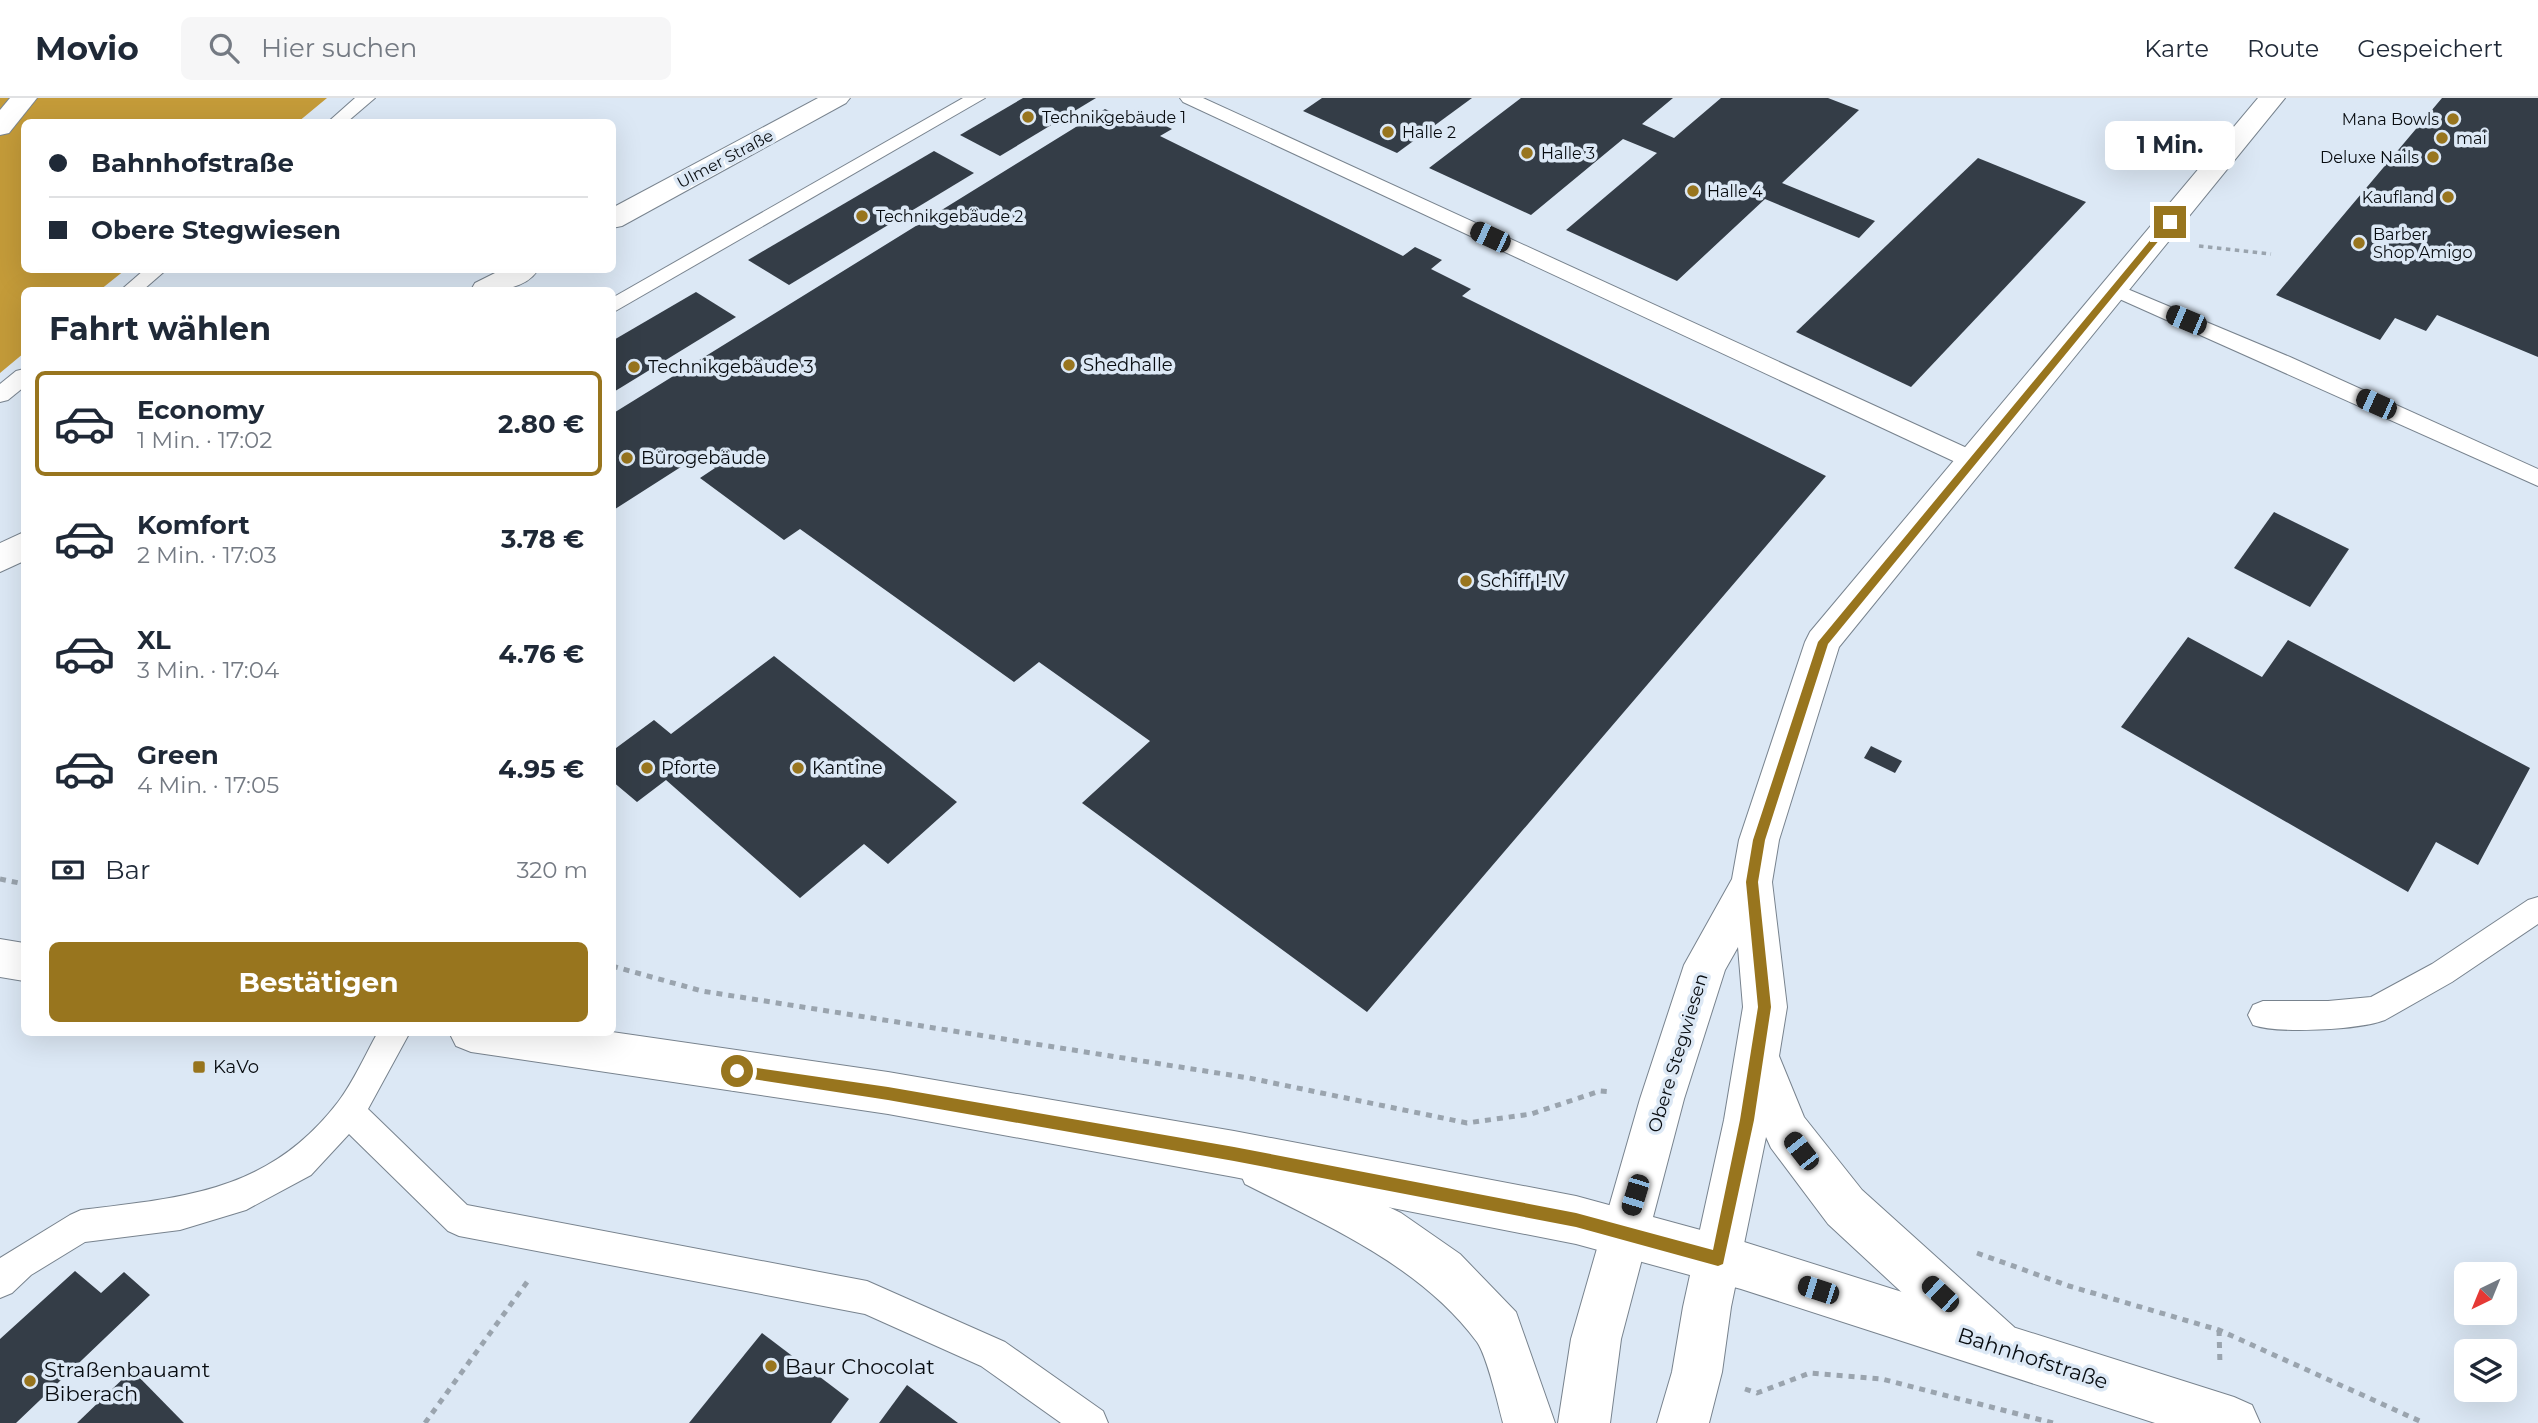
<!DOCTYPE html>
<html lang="de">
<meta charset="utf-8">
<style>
:root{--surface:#fff;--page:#f6f6f7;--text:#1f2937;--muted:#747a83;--line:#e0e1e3;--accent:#98751e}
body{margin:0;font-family:Montserrat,sans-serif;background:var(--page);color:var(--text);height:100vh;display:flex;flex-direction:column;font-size:26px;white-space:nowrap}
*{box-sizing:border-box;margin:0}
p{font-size:23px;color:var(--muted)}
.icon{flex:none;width:38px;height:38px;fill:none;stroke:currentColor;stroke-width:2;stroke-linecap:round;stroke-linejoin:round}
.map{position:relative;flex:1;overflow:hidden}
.sheet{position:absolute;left:21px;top:189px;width:595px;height:749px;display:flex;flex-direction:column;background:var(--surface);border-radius:10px;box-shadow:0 7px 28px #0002}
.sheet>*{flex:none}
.guide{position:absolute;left:21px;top:21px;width:595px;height:154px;border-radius:10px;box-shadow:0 7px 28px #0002;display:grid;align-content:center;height:154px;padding:0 28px;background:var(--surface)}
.needle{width:46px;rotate:223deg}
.buttons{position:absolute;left:2454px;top:1164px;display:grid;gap:14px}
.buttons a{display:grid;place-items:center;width:63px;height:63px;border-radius:10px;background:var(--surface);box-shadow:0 7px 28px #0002;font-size:35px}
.end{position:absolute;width:32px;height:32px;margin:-16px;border:9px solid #98751e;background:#fff;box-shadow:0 0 0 4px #fff}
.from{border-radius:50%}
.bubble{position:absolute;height:49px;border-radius:10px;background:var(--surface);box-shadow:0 7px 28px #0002;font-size:23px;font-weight:700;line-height:49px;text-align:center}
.car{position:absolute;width:21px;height:42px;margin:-21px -10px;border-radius:9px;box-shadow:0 0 5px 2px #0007;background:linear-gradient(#222 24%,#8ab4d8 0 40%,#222 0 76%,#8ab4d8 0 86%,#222 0)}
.guide b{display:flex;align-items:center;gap:24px;height:66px;font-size:26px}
.guide b+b{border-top:2px solid var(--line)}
.guide i{width:18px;height:18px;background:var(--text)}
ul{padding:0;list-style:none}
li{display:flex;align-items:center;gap:21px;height:105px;margin:0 14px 10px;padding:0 14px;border:4px solid transparent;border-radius:10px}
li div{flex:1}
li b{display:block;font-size:26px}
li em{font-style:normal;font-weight:700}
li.current{border-color:var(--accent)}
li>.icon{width:63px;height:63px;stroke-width:1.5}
h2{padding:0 28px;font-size:32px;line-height:84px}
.pay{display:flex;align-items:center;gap:18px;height:77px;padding:0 28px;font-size:26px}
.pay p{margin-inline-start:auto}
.button{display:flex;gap:14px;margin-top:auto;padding:14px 28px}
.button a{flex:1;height:80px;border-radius:10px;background:var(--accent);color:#fff;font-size:28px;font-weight:700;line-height:80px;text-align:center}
header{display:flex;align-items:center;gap:42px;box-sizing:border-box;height:98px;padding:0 35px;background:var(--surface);border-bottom:2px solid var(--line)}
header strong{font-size:33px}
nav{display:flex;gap:38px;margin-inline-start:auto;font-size:24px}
.search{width:490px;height:63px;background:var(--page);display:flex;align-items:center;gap:18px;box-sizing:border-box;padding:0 24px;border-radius:10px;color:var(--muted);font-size:26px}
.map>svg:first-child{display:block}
.forest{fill:#c49b39}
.building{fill:#343d47}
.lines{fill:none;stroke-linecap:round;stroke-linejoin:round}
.service-casing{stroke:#78838e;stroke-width:2}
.minor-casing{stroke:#78838e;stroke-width:2}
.secondary-casing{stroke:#78838e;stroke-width:2}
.path-far1{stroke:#9aa4ae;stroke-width:3.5;stroke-dasharray:4.5 4.5;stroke-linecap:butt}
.path{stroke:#9aa4ae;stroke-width:5;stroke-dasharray:6 6;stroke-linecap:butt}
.service{fill:#fff;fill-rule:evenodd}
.minor{fill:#fff;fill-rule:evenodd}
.secondary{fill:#fff;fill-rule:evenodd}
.route{fill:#98751e}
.poi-dot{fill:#98751e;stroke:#dce8f5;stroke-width:2.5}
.labels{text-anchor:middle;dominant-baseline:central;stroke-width:7;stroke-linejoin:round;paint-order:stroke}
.far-poi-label{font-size:16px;fill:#080c10;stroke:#dce8f5;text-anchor:start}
.far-street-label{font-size:16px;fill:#080c10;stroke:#dce8f5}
.poi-label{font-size:18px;fill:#080c10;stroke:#dce8f5;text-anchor:start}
.street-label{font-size:18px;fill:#080c10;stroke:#dce8f5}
.near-street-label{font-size:21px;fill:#080c10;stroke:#dce8f5}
.near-poi-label{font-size:21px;fill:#080c10;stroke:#dce8f5;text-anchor:start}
</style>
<header>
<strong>Movio</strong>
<div class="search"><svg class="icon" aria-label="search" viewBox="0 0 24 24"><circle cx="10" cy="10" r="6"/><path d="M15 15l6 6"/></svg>Hier suchen</div>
<nav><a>Karte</a><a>Route</a><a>Gespeichert</a></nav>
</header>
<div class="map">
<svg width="2538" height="1325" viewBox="0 0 2538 1325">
<rect width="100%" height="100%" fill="#dce8f5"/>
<polygon class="forest" points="0,0 327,0 298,24 24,24 24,172 125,172 100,192 24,192 24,255 0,275"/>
<g class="building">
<polygon points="1023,0 1096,0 1000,58 960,37"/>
<polygon points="1322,0 1472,0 1397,55 1303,13"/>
<polygon points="1521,0 1673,0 1642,26 1674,40 1721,0 1828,0 1859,12 1782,85 1875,123 1859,140 1765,101 1677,183 1566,132 1657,55 1623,41 1531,117 1429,70"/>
<polygon points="2442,0 2538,0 2538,259 2437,217 2426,233 2395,220 2380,242 2276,197"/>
<polygon points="1105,11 1137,27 1149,20 1172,31 1160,38 1403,158 1415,149 1442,162 1431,171 1471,191 1462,198 1826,378 1367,914 1082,705 1150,643 1039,564 1014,584 800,431 784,442 700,380 715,370 698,358 612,413 612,341 615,340 612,338 612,316"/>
<polygon points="934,53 974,75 789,187 748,162"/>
<polygon points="1978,60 2086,104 1911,289 1796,234"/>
<polygon points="696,194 736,219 612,295 612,243"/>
<polygon points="2274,414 2349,451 2310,509 2234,470"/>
<polygon points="2188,539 2262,579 2288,542 2530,670 2478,767 2436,744 2408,794 2121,629"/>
<polygon points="774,558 957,704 888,766 864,746 800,800 666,682 637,704 612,683 612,653 654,622 671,636"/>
<polygon points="1871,648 1902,663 1895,675 1864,660"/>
<polygon points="75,1173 101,1195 124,1174 150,1197 16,1325 0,1325 0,1241"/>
<polygon points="762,1235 849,1301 831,1325 689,1325"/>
<polygon points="132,1272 184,1325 77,1325"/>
<polygon points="907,1287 958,1325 879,1325"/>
</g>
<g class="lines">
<defs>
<g id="service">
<polygon points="355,0 375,0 347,24 328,24"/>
<polygon points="963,0 985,0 612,215 612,200"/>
<polygon points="1180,0 1203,0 1980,356 1983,362 1980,368 1972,370 1964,368 1183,4"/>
<polygon points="144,172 166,172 143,192 121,192"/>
<polygon points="2113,185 2290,259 2538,371 2538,388 2106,195 2103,191 2106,187"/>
<polygon points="24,271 24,289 8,302 0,304 0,286 16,273"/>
<path d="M2538 799V826L2452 884 2385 922C2359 932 2278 936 2253 927L2248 917 2253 907 2263 903H2328L2371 899 2432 866 2528 802Z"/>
<path d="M378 934H410L368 1011 467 1107 867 1183 1005 1244 1103 1313 1108 1325H1061L981 1268 865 1216 459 1138 448 1133 349 1036 311 1077 246 1112 180 1132 85 1144 31 1177 12 1195 0 1200V1160L70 1117 81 1112C185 1099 269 1094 338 1004 354 983 365 957 378 934Z"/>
</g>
<g id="minor">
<polygon points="10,0 37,0 9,35 0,37 0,12"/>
<polygon points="2258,0 2285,0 1839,549 1779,742 1772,784 1787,909 1779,958 1804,1019 1862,1092 2014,1229 2021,1247 2014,1265 1996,1272 1978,1265 1828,1126 1771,1050 1766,1039 1731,1209 1722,1274 1709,1325 1657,1325 1672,1274 1683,1209 1724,1022 1743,909 1738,849 1725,872 1684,1001 1621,1241 1610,1325 1558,1325 1571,1241 1640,1001 1684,867 1732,781 1739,742 1805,544 1810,534"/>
<path d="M1261 1047 1401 1115 1460 1156 1516 1214 1555 1325H1503C1498 1306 1487 1258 1477 1244 1420 1167 1327 1128 1245 1086L1238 1070 1245 1054Z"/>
</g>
<g id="secondary">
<polygon points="818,0 850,0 846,5 622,128 612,130 612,110"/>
<path d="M501 172H538C523 194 494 192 471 192L475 185Z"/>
<polygon points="24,434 24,463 0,474 0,445"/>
<polygon points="0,841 24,845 24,883 0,879"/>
<polygon points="449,934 612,934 888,974 1234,1033 1576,1098 1741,1143 2234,1299 2252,1307 2260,1325 2155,1325 1741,1191 1576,1146 1234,1079 888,1016 471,954 456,948"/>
</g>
</defs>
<use href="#service" class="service-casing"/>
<use href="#minor" class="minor-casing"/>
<use href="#secondary" class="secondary-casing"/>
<polyline class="path-far1" points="2199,148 2271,156"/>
<g class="path">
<polyline points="0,781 24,786"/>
<polyline points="612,868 702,893 1249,980 1467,1025 1531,1016 1600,993 1612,994"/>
<polyline points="1977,1155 2069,1188 2219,1232 2424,1325"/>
<polyline points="2219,1232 2220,1267"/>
<polyline points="1745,1291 1757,1295 1810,1275 1882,1281 2053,1325"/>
<polyline points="425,1325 530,1180"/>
</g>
<use href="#service" class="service"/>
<use href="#minor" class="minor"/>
<use href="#secondary" class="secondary"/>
</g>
<polygon class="route" points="2167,122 2174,124 1828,546 1765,742 1758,784 1771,909 1754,1022 1723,1166 1718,1168 1576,1129 1234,1063 888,1002 733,978 733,969 737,967 888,989 1234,1049 1576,1115 1713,1152 1740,1022 1758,909 1746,784 1753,742 1818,544"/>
<g class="poi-dot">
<circle cx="1028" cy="19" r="7"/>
<circle cx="2453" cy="21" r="7"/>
<circle cx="1388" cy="34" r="7"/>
<circle cx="2442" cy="40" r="7"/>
<circle cx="1527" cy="55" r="7"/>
<circle cx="2433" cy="59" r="7"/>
<circle cx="1693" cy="93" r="7"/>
<circle cx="2448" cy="99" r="7"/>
<circle cx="862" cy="118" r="7"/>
<circle cx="2359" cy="145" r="7"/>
<circle cx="1069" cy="267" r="7"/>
<circle cx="634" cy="269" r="7"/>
<circle cx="627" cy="360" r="7"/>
<circle cx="1466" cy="483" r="7"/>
<circle cx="647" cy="670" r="7"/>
<circle cx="798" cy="670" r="7"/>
<rect x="192" y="962" width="14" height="14" rx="3.5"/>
<circle cx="771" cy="1268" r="7"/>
<circle cx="30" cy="1283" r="7"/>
</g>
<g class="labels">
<g class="far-poi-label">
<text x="1042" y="19">Technikgebäude 1</text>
<text x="2439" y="21" text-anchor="end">Mana Bowls</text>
<text x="1402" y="34">Halle 2</text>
<text x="2456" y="40">mai</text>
<text x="1541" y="55">Halle 3</text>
<text x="2419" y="59" text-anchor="end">Deluxe Nails</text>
<text x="1707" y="93">Halle 4</text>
<text x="2434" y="99" text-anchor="end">Kaufland</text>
<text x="876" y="118">Technikgebäude 2</text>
<text x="2373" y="136">Barber<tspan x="2373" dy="18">Shop Amigo</tspan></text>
</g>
<g class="far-street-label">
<text transform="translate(725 61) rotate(-28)">Ulmer Straße</text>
</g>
<g class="poi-label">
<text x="1083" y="267">Shedhalle</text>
<text x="648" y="269">Technikgebäude 3</text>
<text x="641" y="360">Bürogebäude</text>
<text x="1480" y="483">Schiff I-IV</text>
<text x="661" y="670">Pforte</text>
<text x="812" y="670">Kantine</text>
<text x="213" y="969">KaVo</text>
</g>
<g class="street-label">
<text transform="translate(1678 955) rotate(-73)">Obere Stegwiesen</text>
</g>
<g class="near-street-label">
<text transform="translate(2033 1260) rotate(18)">Bahnhofstraße</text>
</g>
<g class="near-poi-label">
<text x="785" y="1268">Baur Chocolat</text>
<text x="44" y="1271">Straßenbauamt<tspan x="44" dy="24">Biberach</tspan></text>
</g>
</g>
</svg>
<div class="buttons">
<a><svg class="needle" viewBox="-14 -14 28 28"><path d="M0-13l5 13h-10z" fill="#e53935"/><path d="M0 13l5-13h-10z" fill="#747a83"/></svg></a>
<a><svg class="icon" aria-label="layers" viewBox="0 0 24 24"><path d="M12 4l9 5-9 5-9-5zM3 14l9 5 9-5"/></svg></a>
</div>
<i class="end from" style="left:737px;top:973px"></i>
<i class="end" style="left:2170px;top:124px"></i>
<div class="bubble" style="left:2105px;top:23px;width:130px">1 Min.</div>
<i class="car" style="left:1490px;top:139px;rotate:295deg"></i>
<i class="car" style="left:2186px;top:222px;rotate:293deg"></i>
<i class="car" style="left:2376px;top:306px;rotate:294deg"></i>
<i class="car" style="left:1801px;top:1053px;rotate:322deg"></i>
<i class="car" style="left:1635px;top:1097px;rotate:197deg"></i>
<i class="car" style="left:1818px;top:1192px;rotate:288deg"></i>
<i class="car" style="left:1940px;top:1196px;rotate:313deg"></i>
<div class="guide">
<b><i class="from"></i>Bahnhofstraße</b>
<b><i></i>Obere Stegwiesen</b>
</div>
<section class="sheet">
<h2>Fahrt wählen</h2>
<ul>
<li class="current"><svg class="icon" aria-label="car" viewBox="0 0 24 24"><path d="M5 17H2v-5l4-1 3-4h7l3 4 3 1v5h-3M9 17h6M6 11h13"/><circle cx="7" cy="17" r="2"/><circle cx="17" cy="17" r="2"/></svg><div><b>Economy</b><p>1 Min. · 17:02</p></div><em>2.80 €</em></li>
<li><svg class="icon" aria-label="car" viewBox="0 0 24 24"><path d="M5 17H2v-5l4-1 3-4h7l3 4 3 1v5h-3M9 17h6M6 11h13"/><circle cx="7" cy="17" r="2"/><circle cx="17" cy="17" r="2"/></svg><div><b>Komfort</b><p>2 Min. · 17:03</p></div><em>3.78 €</em></li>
<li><svg class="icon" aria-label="car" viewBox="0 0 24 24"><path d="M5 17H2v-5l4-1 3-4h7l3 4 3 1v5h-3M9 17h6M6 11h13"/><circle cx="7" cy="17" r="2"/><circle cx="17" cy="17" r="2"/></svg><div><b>XL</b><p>3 Min. · 17:04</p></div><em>4.76 €</em></li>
<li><svg class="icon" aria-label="car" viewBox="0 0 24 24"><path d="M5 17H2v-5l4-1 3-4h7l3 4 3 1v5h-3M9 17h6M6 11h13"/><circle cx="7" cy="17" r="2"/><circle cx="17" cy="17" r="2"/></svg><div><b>Green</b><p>4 Min. · 17:05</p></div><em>4.95 €</em></li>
</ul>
<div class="pay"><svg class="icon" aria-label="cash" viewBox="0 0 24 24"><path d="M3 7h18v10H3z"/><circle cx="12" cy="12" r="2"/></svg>Bar<p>320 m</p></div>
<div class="button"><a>Bestätigen</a></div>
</section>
</div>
